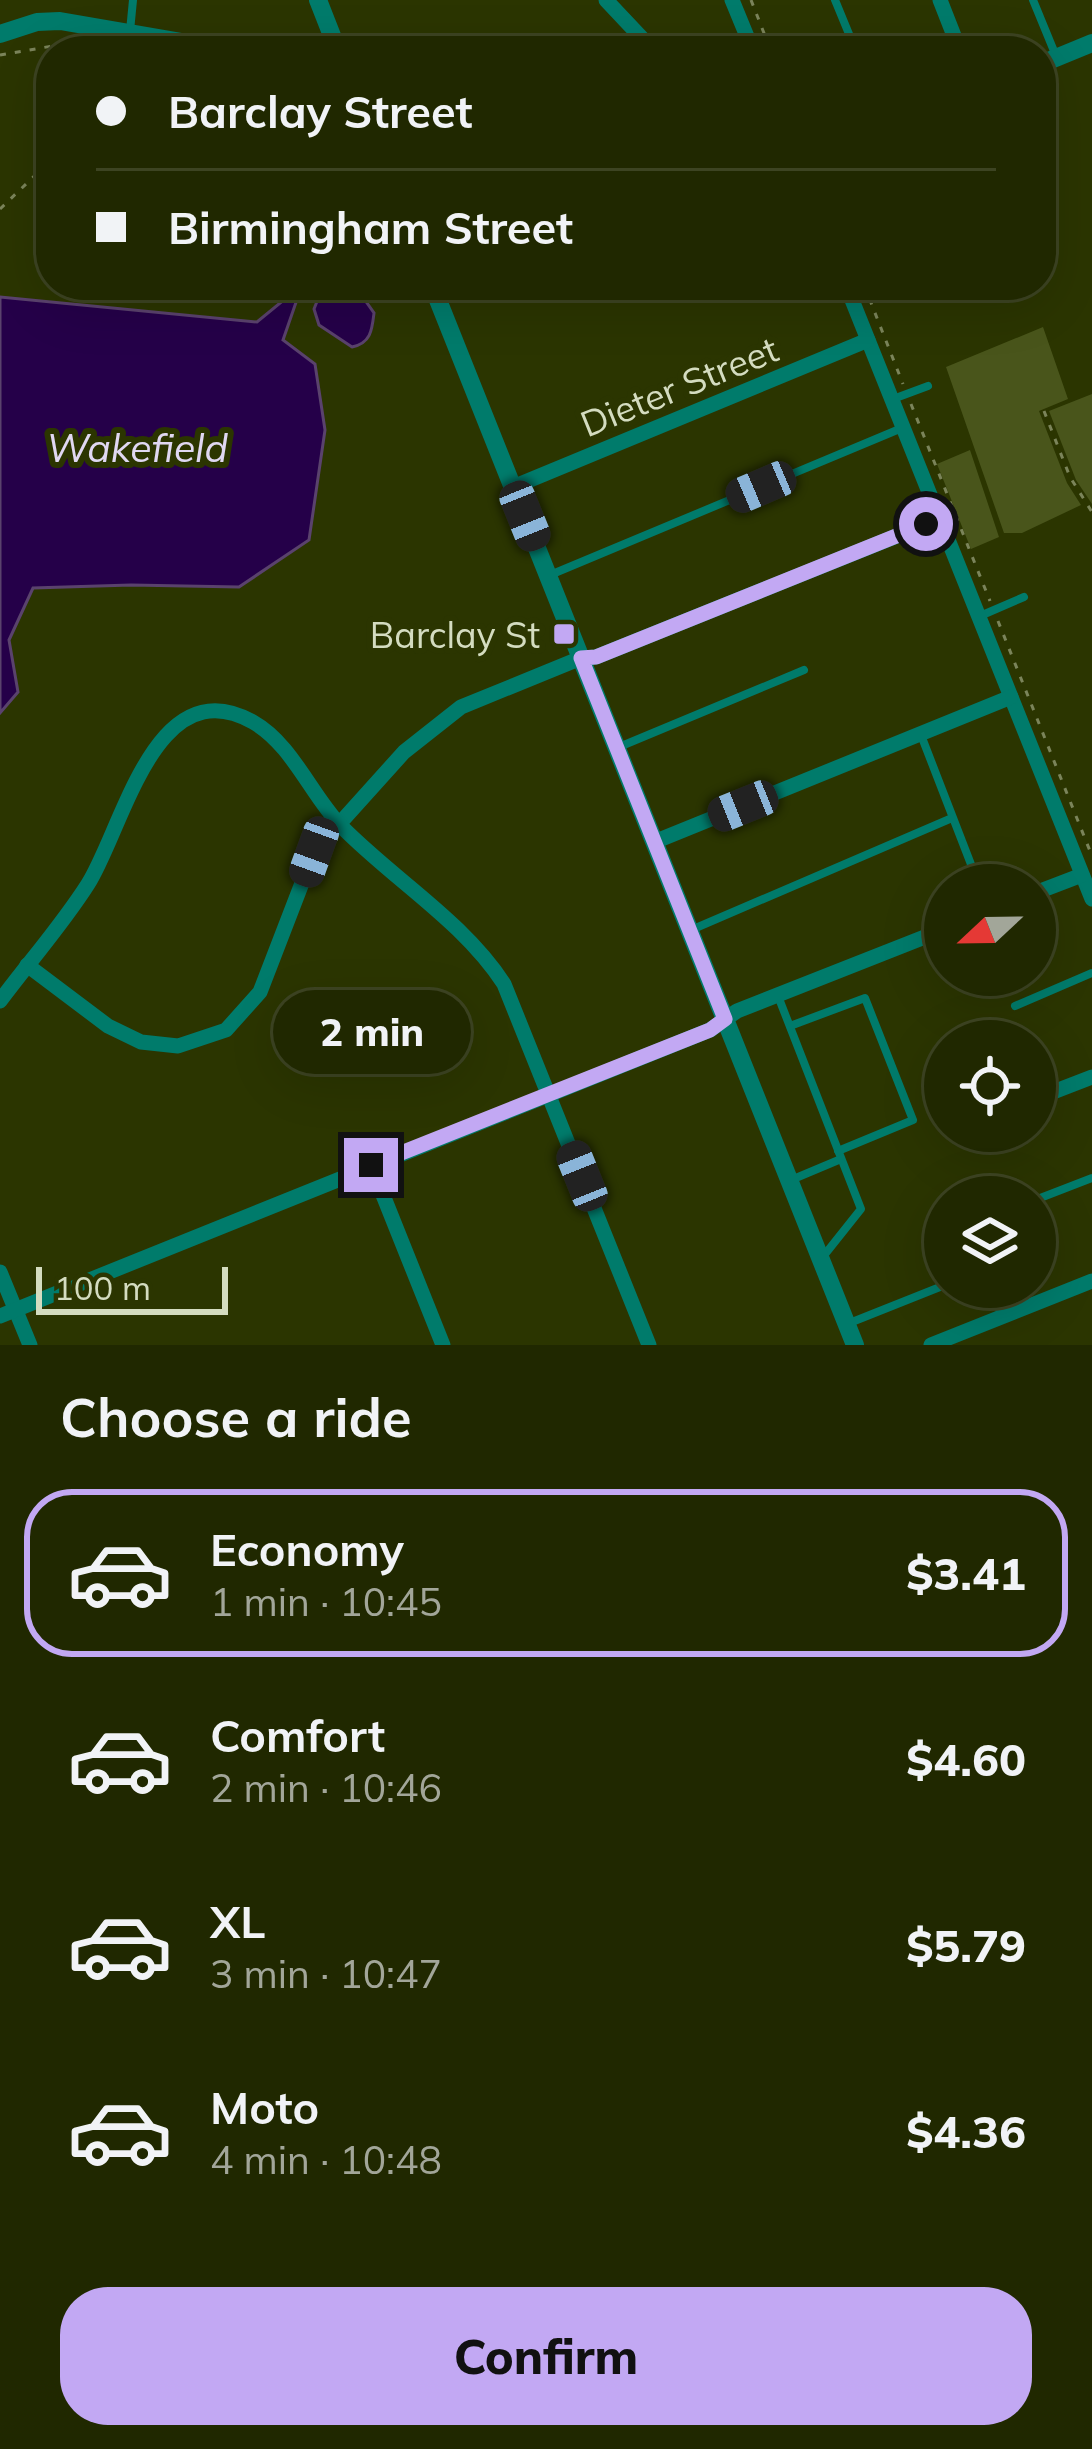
<!DOCTYPE html>
<meta charset="utf-8">
<style>
:root{--surface:#202800;--page:#2d340f;--text:#f1f3f6;--muted:#a2a699;--line:#3d4422;--accent:#c2a8f3}
body{margin:0;font-family:Mulish,sans-serif;background:var(--page);color:var(--text);height:100vh;display:flex;flex-direction:column;font-size:45px;white-space:nowrap}
*{box-sizing:border-box;margin:0}
p{font-size:39px;color:var(--muted)}
.icon{flex:none;width:66px;height:66px;fill:none;stroke:currentColor;stroke-width:2;stroke-linecap:round;stroke-linejoin:round}
.map{position:relative;height:1345px;overflow:hidden}
.details{display:flex;flex-direction:column;background:var(--surface);flex:1}
.details>*{flex:none}
.hud{position:absolute;left:36px;top:36px;width:1020px;height:264px;border-radius:48px;box-shadow:0 12px 48px #0002,0 0 0 3px var(--line);display:grid;align-content:center;height:264px;padding:0 60px;background:var(--surface)}
.needle{width:78px;rotate:248deg}
.tools{position:absolute;left:924px;top:864px;display:grid;gap:24px}
.tools a{display:grid;place-items:center;width:132px;height:132px;border-radius:50%;background:var(--surface);box-shadow:0 12px 48px #0002,0 0 0 3px var(--line);font-size:60px}
.scale{position:absolute;left:36px;bottom:30px;width:192px;box-sizing:border-box;padding-left:12px;border:6px solid #d4dcc0;border-top:0;font-size:33px;line-height:42px;white-space:nowrap;color:#d4dcc0;-webkit-text-stroke:9px #2b3500;paint-order:stroke}
.end{position:absolute;width:54px;height:54px;margin:-27px;border:15px solid #c2a8f3;background:#111;box-shadow:0 0 0 6px #111}
.from{border-radius:50%}
.bubble{position:absolute;height:84px;border-radius:42px;background:var(--surface);box-shadow:0 12px 48px #0002,0 0 0 3px var(--line);font-size:39px;font-weight:800;line-height:84px;text-align:center}
.car{position:absolute;width:36px;height:72px;margin:-36px -18px;border-radius:15px;box-shadow:0 0 9px 3px #0007;background:linear-gradient(#222 24%,#8ab4d8 0 40%,#222 0 76%,#8ab4d8 0 86%,#222 0)}
.hud b{display:flex;align-items:center;gap:42px;height:114px;font-size:45px}
.hud b+b{border-top:3px solid var(--line)}
.hud i{width:30px;height:30px;background:var(--text)}
ul{padding:0;list-style:none}
li{display:flex;align-items:center;gap:36px;height:168px;margin:0 24px 18px;padding:0 36px;border:6px solid transparent;border-radius:48px}
li div{flex:1}
li b{display:block;font-size:45px}
li em{font-style:normal;font-weight:800}
li.on{border-color:var(--accent)}
li>.icon{width:108px;height:108px;stroke-width:1.5}
h2{padding:0 60px;font-size:54px;line-height:144px}
.cta{display:flex;gap:24px;margin-top:auto;padding:24px 60px}
.cta a{flex:1;height:138px;border-radius:48px;background:var(--accent);color:#111;font-size:48px;font-weight:800;line-height:138px;text-align:center}
.map>svg:first-child{display:block}
.green{fill:#49551b}
.water{fill:#250049;stroke:#5a426d;stroke-width:3}
.lines{fill:none;stroke-linecap:round;stroke-linejoin:round}
.path{stroke:#7b845a;stroke-width:3;stroke-dasharray:6 9;stroke-linecap:butt}
.service{stroke:#007b6b;stroke-width:8}
.minor{stroke:#007b6b;stroke-width:15}
.tertiary{stroke:#007b6b;stroke-width:18}
.route{stroke:#c2a8f3;stroke-width:15}
.poi-dot{fill:#c2a8f3;stroke:#2b3500;stroke-width:4.5}
.labels{text-anchor:middle;dominant-baseline:central;stroke-width:12;stroke-linejoin:round;paint-order:stroke}
.street-label{font-size:36px;fill:#d4dcc0;stroke:#2b3500}
.poi-label{font-size:36px;fill:#d4dcc0;stroke:#2b3500;text-anchor:end}
.water-label{font-size:39px;font-style:italic;fill:#e0d8f2;stroke:#2b3500}
</style>
<div class="map">
<svg width="1092" height="1345" viewBox="0 0 1092 1345">
<rect width="100%" height="100%" fill="#2b3500"/>
<g class="green">
<polygon points="1043,327 1068,399 1039,411 1067,483 1081,505 1022,533 1004,533 946,367"/>
<polygon points="1092,394 1092,504 1076,480 1049,411"/>
<polygon points="970,450 999,537 971,549 937,464"/>
</g>
<g class="water">
<polygon points="302,285 283,340 315,364 325,430 309,540 239,587 131,585 33,588 9,640 18,692 0,713 0,297 257,322"/>
<path d="M338 285 362 296 374 313C372 330 371 343 352 347L319 325 314 309 320 294Z"/>
</g>
<g class="lines">
<g class="path">
<polyline points="751,0 771,51"/>
<polyline points="0,55 64,44 125,49"/>
<polyline points="0,209 51,160"/>
<polyline points="864,285 903,384"/>
<polyline points="911,404 990,601"/>
<polyline points="1044,411 1070,477 1092,512"/>
<polyline points="998,621 1092,856"/>
</g>
<g class="service">
<polyline points="835,0 856,51"/>
<polyline points="1033,0 1056,56"/>
<polyline points="130,31 133,0"/>
<polyline points="893,399 928,386"/>
<polyline points="550,575 902,428"/>
<polyline points="980,616 1024,597"/>
<polyline points="921,735 979,885"/>
<polyline points="619,747 804,670"/>
<polyline points="691,930 952,818"/>
<polyline points="778,996 861,1209 822,1258"/>
<polyline points="1015,1006 1092,973"/>
<polyline points="790,1026 865,998 913,1120 838,1151"/>
<polyline points="791,1180 841,1159"/>
<polyline points="1035,1200 1092,1178"/>
<polyline points="990,1287 1002,1316"/>
<polyline points="847,1324 945,1285"/>
</g>
<g class="minor">
<polyline points="606,0 654,51"/>
<polyline points="732,0 753,51"/>
<polyline points="940,0 960,51"/>
<polyline points="846,285 1092,899"/>
<polyline points="513,487 868,340"/>
<polyline points="654,842 1011,697"/>
<polyline points="1035,893 1082,875"/>
<polyline points="27,965 108,1026 141,1042 178,1046 226,1030 260,992 314,852 404,752 461,707 581,658 596,657 939,519"/>
<path d="M0 1001C29 962 62 925 88 884 123 829 155 667 253 722 292 744 311 795 341 826 394 880 463 921 504 984L649 1345"/>
<polyline points="1035,1099 1092,1077"/>
<polyline points="371,1165 443,1345"/>
<polyline points="0,1272 30,1345"/>
<polyline points="0,1316 710,1030 737,1011 945,929"/>
<polyline points="931,1345 1092,1281"/>
</g>
<g class="tertiary">
<polyline points="318,0 338,51"/>
<polyline points="0,34 37,22 60,21 234,51"/>
<polyline points="1041,64 1092,43"/>
<polyline points="432,285 855,1345"/>
</g>
</g>
<g class="lines">
<polyline class="route" points="371,1165 710,1030 725,1019 581,658 596,657 926,524"/>
</g>
<rect class="poi-dot" x="552" y="622" width="24" height="24" rx="6"/>
<g class="labels">
<g class="street-label">
<text transform="translate(679 386) rotate(-22)">Dieter Street</text>
</g>
<g class="poi-label">
<text x="540" y="634">Barclay St</text>
</g>
<g class="water-label">
<text x="137" y="447">Wakefield</text>
</g>
</g>
</svg>
<div class="tools">
<a><svg class="needle" viewBox="-14 -14 28 28"><path d="M0-13l5 13h-10z" fill="#e53935"/><path d="M0 13l5-13h-10z" fill="#a2a699"/></svg></a>
<a><svg class="icon" aria-label="locate" viewBox="0 0 24 24"><circle cx="12" cy="12" r="6"/><path d="M12 2v4M12 18v4M2 12h4M18 12h4"/></svg></a>
<a><svg class="icon" aria-label="layers" viewBox="0 0 24 24"><path d="M12 4l9 5-9 5-9-5zM3 14l9 5 9-5"/></svg></a>
</div>
<div class="scale">100 m</div>
<i class="end from" style="left:926px;top:524px"></i>
<i class="end" style="left:371px;top:1165px"></i>
<div class="bubble" style="left:273px;top:990px;width:198px">2 min</div>
<i class="car" style="left:761px;top:487px;rotate:247deg"></i>
<i class="car" style="left:525px;top:516px;rotate:158deg"></i>
<i class="car" style="left:743px;top:806px;rotate:248deg"></i>
<i class="car" style="left:314px;top:852px;rotate:200deg"></i>
<i class="car" style="left:582px;top:1176px;rotate:338deg"></i>
<div class="hud">
<b><i class="from"></i>Barclay Street</b>
<b><i></i>Birmingham Street</b>
</div>
</div>
<section class="details">
<h2>Choose a ride</h2>
<ul>
<li class="on"><svg class="icon" aria-label="car" viewBox="0 0 24 24"><path d="M5 17H2v-5l4-1 3-4h7l3 4 3 1v5h-3M9 17h6M6 11h13"/><circle cx="7" cy="17" r="2"/><circle cx="17" cy="17" r="2"/></svg><div><b>Economy</b><p>1 min · 10:45</p></div><em>$3.41</em></li>
<li><svg class="icon" aria-label="car" viewBox="0 0 24 24"><path d="M5 17H2v-5l4-1 3-4h7l3 4 3 1v5h-3M9 17h6M6 11h13"/><circle cx="7" cy="17" r="2"/><circle cx="17" cy="17" r="2"/></svg><div><b>Comfort</b><p>2 min · 10:46</p></div><em>$4.60</em></li>
<li><svg class="icon" aria-label="car" viewBox="0 0 24 24"><path d="M5 17H2v-5l4-1 3-4h7l3 4 3 1v5h-3M9 17h6M6 11h13"/><circle cx="7" cy="17" r="2"/><circle cx="17" cy="17" r="2"/></svg><div><b>XL</b><p>3 min · 10:47</p></div><em>$5.79</em></li>
<li><svg class="icon" aria-label="car" viewBox="0 0 24 24"><path d="M5 17H2v-5l4-1 3-4h7l3 4 3 1v5h-3M9 17h6M6 11h13"/><circle cx="7" cy="17" r="2"/><circle cx="17" cy="17" r="2"/></svg><div><b>Moto</b><p>4 min · 10:48</p></div><em>$4.36</em></li>
</ul>
<div class="cta"><a>Confirm</a></div>
</section>
